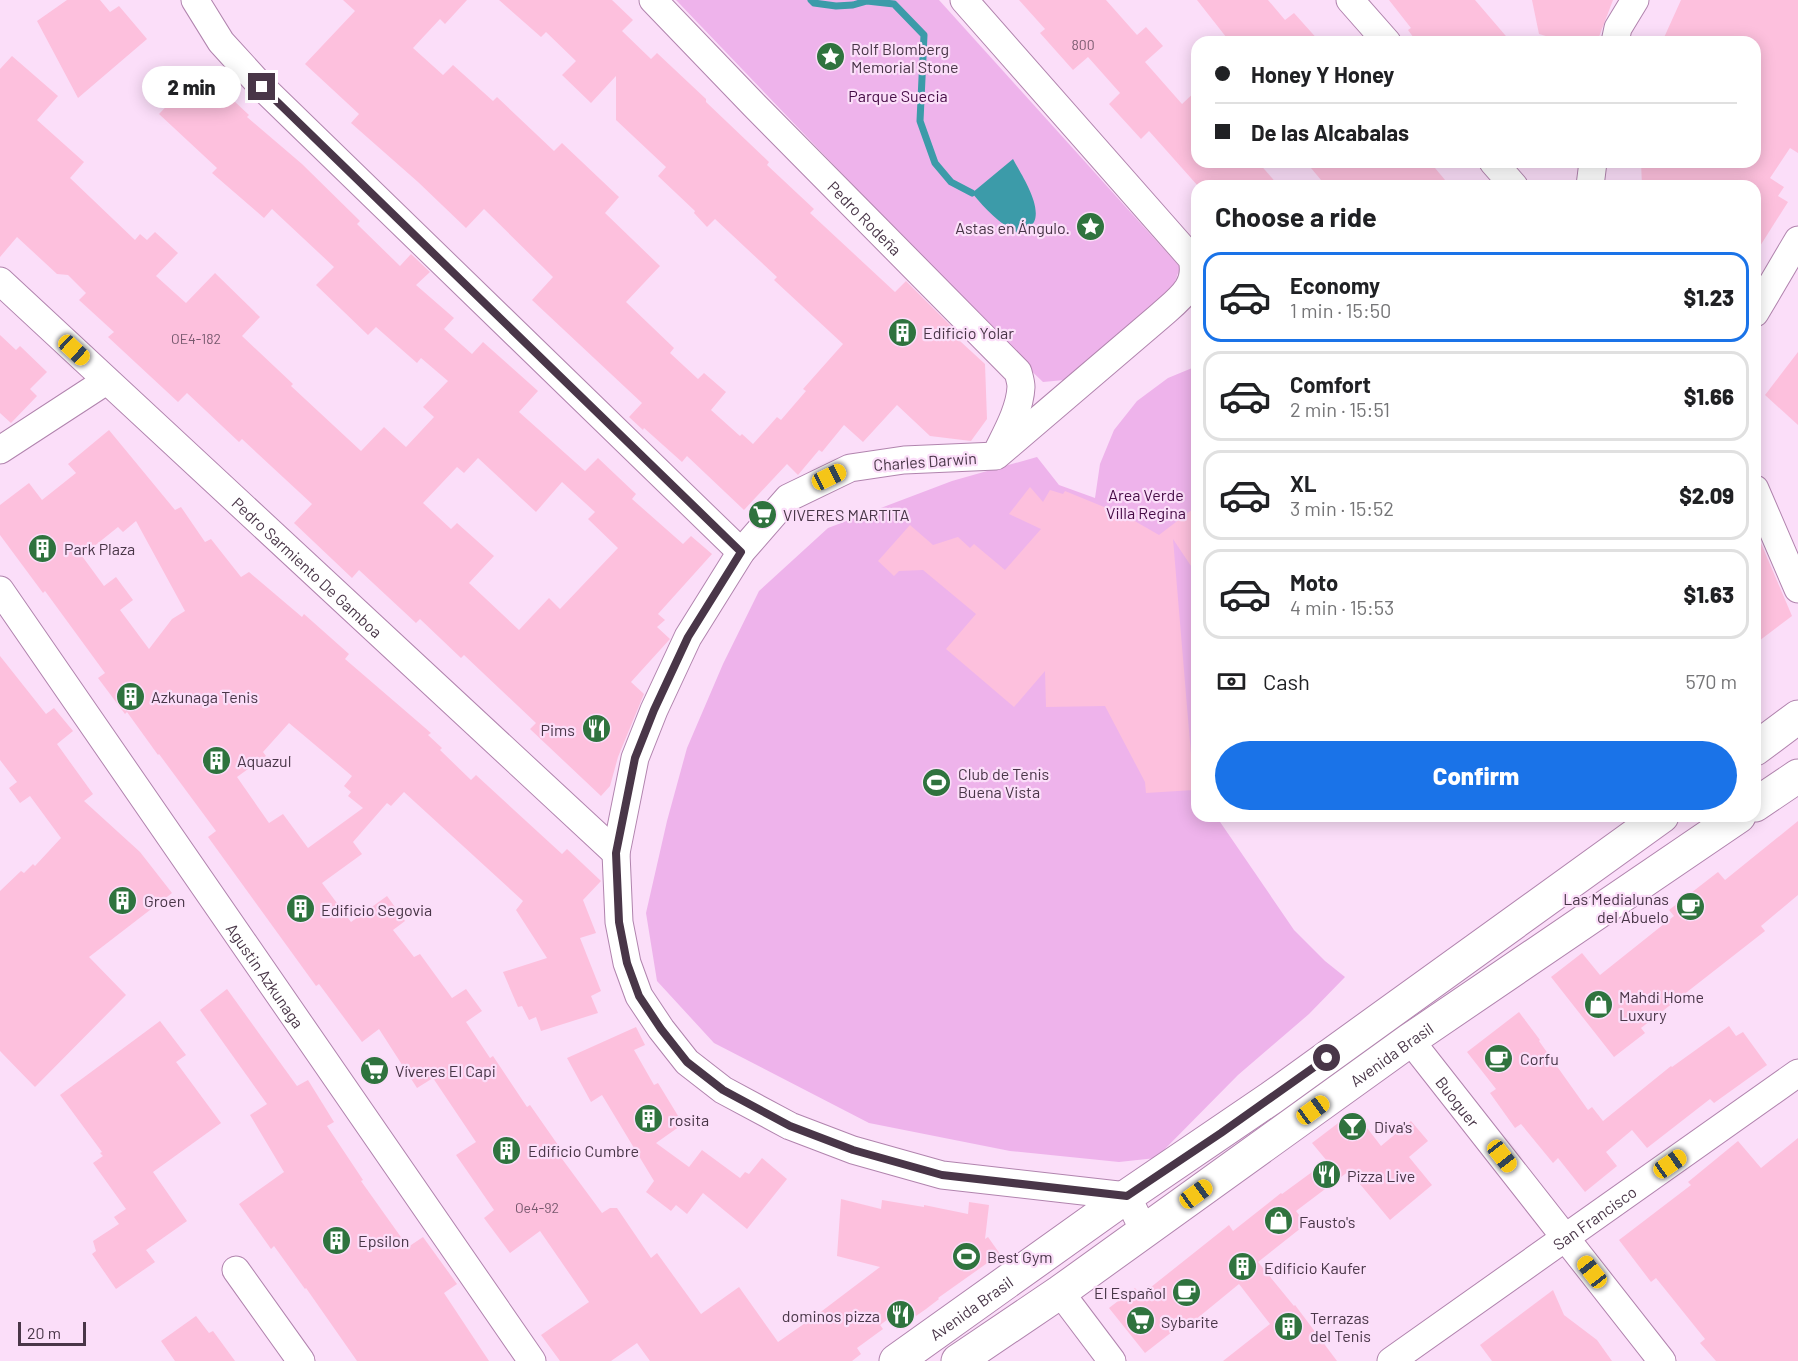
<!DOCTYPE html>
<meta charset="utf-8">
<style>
:root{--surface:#fff;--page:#f2f2f2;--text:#202124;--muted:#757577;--line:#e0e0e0;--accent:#1a73e8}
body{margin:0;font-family:Barlow,sans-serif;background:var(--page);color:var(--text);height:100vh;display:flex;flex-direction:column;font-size:22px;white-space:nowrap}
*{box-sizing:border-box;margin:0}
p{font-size:20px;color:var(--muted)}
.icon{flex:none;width:33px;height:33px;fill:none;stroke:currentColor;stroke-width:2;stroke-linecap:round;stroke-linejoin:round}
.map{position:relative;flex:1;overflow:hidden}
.sheet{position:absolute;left:1191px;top:180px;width:570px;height:642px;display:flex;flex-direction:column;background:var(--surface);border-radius:18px;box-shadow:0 3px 15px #0003}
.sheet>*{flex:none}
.guide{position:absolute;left:1191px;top:36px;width:570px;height:132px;border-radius:18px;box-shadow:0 3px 15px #0003;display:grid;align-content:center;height:132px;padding:0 24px;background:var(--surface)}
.scale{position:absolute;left:18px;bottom:15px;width:68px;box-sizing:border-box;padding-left:6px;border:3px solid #493648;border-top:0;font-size:16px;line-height:21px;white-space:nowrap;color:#493648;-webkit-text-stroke:4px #fbdef9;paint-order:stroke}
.end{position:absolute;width:27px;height:27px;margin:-14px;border:8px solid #493648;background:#fff;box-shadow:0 0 0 3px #fff}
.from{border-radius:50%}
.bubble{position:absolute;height:42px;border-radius:21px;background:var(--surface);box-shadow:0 3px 15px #0003;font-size:20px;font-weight:800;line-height:42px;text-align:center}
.car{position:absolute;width:18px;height:36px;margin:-18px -9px;border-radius:8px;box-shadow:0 0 4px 2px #0007;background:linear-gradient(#f5c518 24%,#345 0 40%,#f5c518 0 76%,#345 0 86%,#f5c518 0)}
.guide b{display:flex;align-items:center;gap:21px;height:57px;font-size:22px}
.guide b+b{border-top:2px solid var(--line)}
.guide i{width:15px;height:15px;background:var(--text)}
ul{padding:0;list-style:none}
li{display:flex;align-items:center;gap:18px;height:90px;margin:0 12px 9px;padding:0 12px;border:3px solid var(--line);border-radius:18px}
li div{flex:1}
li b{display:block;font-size:22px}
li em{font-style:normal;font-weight:800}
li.selected{border-color:var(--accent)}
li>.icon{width:54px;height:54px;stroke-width:1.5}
h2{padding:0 24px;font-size:27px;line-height:72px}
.pay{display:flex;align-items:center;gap:15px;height:66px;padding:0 24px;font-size:22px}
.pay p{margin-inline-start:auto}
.button{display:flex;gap:12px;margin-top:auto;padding:12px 24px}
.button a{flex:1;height:69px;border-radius:36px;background:var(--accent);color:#fff;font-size:24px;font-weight:800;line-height:69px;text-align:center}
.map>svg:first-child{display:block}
.green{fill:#eeb3eb}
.water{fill:#3c9ba9}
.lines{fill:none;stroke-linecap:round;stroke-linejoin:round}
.stream{stroke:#3c9ba9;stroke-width:7}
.building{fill:#fdc0dd;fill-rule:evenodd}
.street-casing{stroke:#b184ae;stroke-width:29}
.secondary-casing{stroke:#b184ae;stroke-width:35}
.street{stroke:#fff;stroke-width:27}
.secondary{stroke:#fff;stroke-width:33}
.route{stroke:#493648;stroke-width:8}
.labels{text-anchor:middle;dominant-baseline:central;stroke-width:4.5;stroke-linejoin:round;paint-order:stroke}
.number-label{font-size:14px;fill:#76586d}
.poi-label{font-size:16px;fill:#493648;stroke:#fbdef9;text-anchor:start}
.park-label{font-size:16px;fill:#450b45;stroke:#fbdef9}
.street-label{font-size:16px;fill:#493648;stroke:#fbdef9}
</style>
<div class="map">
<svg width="1798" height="1361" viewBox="0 0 1798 1361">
<rect width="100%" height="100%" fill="#fbdef9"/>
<g class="green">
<polygon points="676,0 939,0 1180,267 1170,297 1075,379 1043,382 1019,359"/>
<polygon points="1197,366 1197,640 1192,639 1197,681 1197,816 1216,816 1294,930 1325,961 1345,977 1309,1014 1238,1075 1156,1158 1119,1162 1010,1151 869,1123 714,1043 657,981 646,913 667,821 687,748 723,664 759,591 828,528 952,481 1037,457 1059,485 1095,498 1100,464 1114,430 1137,401 1168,378"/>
</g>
<path class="water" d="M1013 159C1021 174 1042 205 1034 222 1031 227 1025 231 1019 234 1000 224 986 210 972 193Z"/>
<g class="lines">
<polyline class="stream" points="811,0 814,3 836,6 853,5 867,1 894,4 924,35 920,121 935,163 951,182 972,193"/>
</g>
<g class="building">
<polygon points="67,0 100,0 110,12 119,6 147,39 78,98 37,21"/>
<polygon points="343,0 467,0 445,24 440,19 413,48 443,75 453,65 493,101 497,97 554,151 562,143 619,197 605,213 660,266 626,302 674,348 670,353 698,379 704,373 726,392 711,410 740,436 742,434 753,444 777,417 781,420 806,391 803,389 843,344 774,280 777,277 715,219 707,227 694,213 695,211 658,176 666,167 616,120 616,76 591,103 562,75 576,61 546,32 541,37 499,0 612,0 633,20 622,31 651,59 657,53 706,99 706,102 769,162 767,165 814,209 810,213 895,292 906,281 951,326 948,330 985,364 987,419 971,441 930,436 897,405 863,442 844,425 822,452 819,450 798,475 787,464 744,510 687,456 682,462 644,428 643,430 629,417 642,403 532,300 553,277 484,209 466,228 418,182 351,123 359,114 305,64 355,11"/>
<polygon points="1019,0 1106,0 1137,35 1146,27 1163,46 1145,62 1182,104 1197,90 1197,162 1258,162 1279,186 1198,186 1149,131 1141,139 1109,104 1120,93 1088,57 1073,70 1040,33 1045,29"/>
<polygon points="1197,0 1268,0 1285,20 1294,13 1320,42 1230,42"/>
<polygon points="1389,0 1475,0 1511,42 1417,42 1408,30 1411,28"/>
<polygon points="1532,0 1613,0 1597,42 1566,42 1539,34"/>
<polygon points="1681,0 1798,0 1798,153 1790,148 1770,178 1784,187 1778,196 1788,202 1755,254 1755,186 1642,186 1641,162 1755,162 1755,42 1662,42"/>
<path d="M12 56 58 96 37 120 84 162 70 178 135 240 140 234 147 240 155 232 178 253 156 276 186 303 215 273 260 317 242 336 293 384 291 386 361 451 384 427 406 447 434 417 423 407 448 381 421 358 417 363 376 327 368 335 316 285 334 267 272 209 264 218 212 173 217 168 159 114 201 70 249 115 247 117 302 164 360 221 357 224 400 266 411 254 430 272 416 285 454 318 444 329 472 354 483 342 538 391 519 412 585 471 598 458 636 494 632 499 683 544 691 536 712 554 658 614 665 620 657 627 670 639 631 682 644 694 618 757 610 786 601 796 530 729 536 723 464 655 461 658 420 619 416 623 359 570 352 578 294 523 312 504 242 439 239 442 187 393 178 402 108 337 114 332 79 300 86 293 68 275 57 274 17 237 0 257V69ZM478 458 536 512 562 482 595 512 588 519 618 548 560 609 549 598 519 630 469 583 494 556 457 523 451 529 423 503 457 467 464 473Z"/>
<polygon points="1306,162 1430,162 1450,186 1326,186"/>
<polygon points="0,335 16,350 20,346 47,372 30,389 37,396 11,423 0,413"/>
<polygon points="1798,352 1798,425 1765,395"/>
<path d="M109 430 175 510 181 507 205 542 211 539 241 577 249 572 302 617 304 614 349 654 345 659 431 733 428 735 442 748 440 750 471 780 476 775 562 854 567 849 601 881 583 900 596 933 580 938 601 991 591 996 598 1013 541 1031 536 1017 529 1020 522 1006 518 1007 503 972 547 958 516 910 523 901 404 792 391 806 387 803 353 842 362 854 322 883 351 922 387 896 405 921 393 930 414 957 420 954 452 998 466 989 482 1011 466 1022 490 1058 493 1056 527 1107 530 1105 558 1145 554 1148 602 1213 610 1208H617L651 1258 657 1253 701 1314 739 1287 778 1342 818 1314 880 1267 837 1256 841 1199 881 1209 882 1200 924 1207V1205L968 1214 969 1202 989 1205 985 1239 988 1237 1000 1254 938 1298 939 1299 926 1309 916 1316 909 1304 880 1325 883 1329 857 1348 861 1354 852 1361H650L637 1343 611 1361H560L541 1335 589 1302 540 1231 510 1253 484 1218 494 1210 456 1155 476 1142 433 1078 417 1088 379 1029 362 1042 319 984 316 986 208 837 216 831 159 754 158 755 127 712 125 714 98 678 105 673 45 591 43 593 0 535V505L29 483 42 500 76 473 68 464ZM136 521 185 611 172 619 149 649 120 610 133 600 116 577 104 586 82 556 118 527 123 532ZM289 723 352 776 344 786 351 792 348 796 363 808 308 848 283 814 269 823 237 777 266 756 263 752Z"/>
<polygon points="1030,487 1043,502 1050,490 1063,494 1065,491 1126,516 1159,535 1197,506 1197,575 1173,539 1194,790 1146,793 1145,782 1105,706 1046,707 1045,671 1014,707 946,649 976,614 923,570 899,571 894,576 878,561 910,525 933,545 958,537 970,548 974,544 1005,570 1041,529 1009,514"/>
<polygon points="1755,529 1792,616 1755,644"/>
<polygon points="0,656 46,714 54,708 73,731 57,744 93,794 84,801 140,852 172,893 89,957 126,995 35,1087 0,1051 0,891 21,871 24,873 33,864 35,866 61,838 30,796 20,803 9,788 17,782 0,760"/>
<polygon points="1798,821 1798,895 1761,926 1765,931 1641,1028 1645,1033 1614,1057 1551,977 1582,953 1600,975 1674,916 1669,910 1718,872 1725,880"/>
<polygon points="227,989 297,1086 308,1080 334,1122 327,1126 363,1180 361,1181 408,1247 423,1237 457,1284 444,1293 489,1361 357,1361 306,1288 305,1289 274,1246 271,1249 239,1204 284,1172 250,1115 267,1104 200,1010"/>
<polygon points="1519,1012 1540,1040 1539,1041 1588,1110 1592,1107 1603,1121 1671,1066 1672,1067 1729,1026 1736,1036 1743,1032 1767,1065 1714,1103 1710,1099 1647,1148 1632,1130 1606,1152 1617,1166 1585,1192 1558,1158 1553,1163 1521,1124 1515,1128 1490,1093 1496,1089 1467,1052"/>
<polygon points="160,1021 186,1055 176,1062 221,1123 153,1172 187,1221 146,1250 155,1262 116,1289 92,1254 96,1251 93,1241 119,1224 114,1217 126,1209 93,1163 103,1156 100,1153 102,1152 60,1095"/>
<polygon points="636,1027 645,1045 634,1050 654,1085 658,1083 683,1124 656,1143 689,1167 702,1150 740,1178 745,1172 749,1174 762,1158 787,1179 747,1229 703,1193 687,1214 676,1205 671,1211 646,1192 654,1181 602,1095 591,1102 567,1058"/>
<polygon points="1354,1111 1381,1146 1411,1121 1428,1141 1409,1157 1432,1185 1390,1220 1349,1171 1296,1211 1306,1224 1258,1262 1294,1306 1295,1305 1337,1361 1223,1361 1270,1324 1239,1284 1189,1325 1186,1321 1145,1353 1109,1308 1135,1288 1141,1295 1229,1225 1233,1231 1281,1193 1282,1194 1327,1161 1312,1143"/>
<polygon points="1798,1138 1798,1361 1716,1361 1700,1343 1705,1339 1656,1278 1651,1282 1619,1240 1691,1185 1688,1182 1738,1141 1761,1168"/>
<polygon points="1553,1290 1564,1315 1597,1340 1612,1361 1492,1361 1480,1345"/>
<polygon points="196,1316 209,1333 213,1331 235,1361 175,1361 161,1341"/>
</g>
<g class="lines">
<defs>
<g id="street">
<polyline points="195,0 221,42 262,87 741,552"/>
<path id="s1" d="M653 0 754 105 1018 372C1019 376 1021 382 1021 387 1020 408 1008 430 999 448"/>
<path d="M964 0 1192 259C1199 286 1179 299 1160 316L996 456 904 460 850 468 788 498 741 552 688 637 654 710 635 758 616 853 619 922 627 963 639 996 661 1029 687 1062 723 1090 790 1126 853 1150 942 1175 1127 1196 1144 1231"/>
<polyline points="1350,0 1387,42"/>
<polyline points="1615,42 1618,28 1635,0"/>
<polyline points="1493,162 1514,186"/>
<polyline points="1590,186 1593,162"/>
<path id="s2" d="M0 281 616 853"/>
<polyline points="1755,313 1798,240"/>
<polyline points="0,450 106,381"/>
<polyline points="1755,489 1798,589"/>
<path id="s3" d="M0 590 532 1361"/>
<path id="s4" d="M1410 1040 1662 1361"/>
<polyline points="236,1270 301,1361"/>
<polyline points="1060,1292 1112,1361"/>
<path id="s5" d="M1391 1361 1798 1073"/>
</g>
<g id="secondary">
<polyline points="1755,749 1798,717"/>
<polyline points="1755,805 1798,776"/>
<path id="s6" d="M896 1361 1127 1196 1271 1098 1662 816"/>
<path id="s7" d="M958 1361 1060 1292 1410 1040 1739 816"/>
</g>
</defs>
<use href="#street" class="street-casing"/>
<use href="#secondary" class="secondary-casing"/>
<use href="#street" class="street"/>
<use href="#secondary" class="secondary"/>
</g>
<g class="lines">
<polyline class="route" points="262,87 741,552 688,637 654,710 635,758 616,853 619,922 627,963 639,996 661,1029 687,1062 723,1090 790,1126 853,1150 942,1175 1127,1196 1221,1133 1327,1058"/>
</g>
<defs>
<symbol id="sight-disc" viewBox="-11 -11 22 22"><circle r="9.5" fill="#2f733e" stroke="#fbdef9"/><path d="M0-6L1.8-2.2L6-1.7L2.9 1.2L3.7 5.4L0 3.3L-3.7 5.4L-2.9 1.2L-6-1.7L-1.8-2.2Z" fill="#fff"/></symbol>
<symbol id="building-disc" viewBox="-11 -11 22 22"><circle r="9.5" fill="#2f733e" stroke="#fbdef9"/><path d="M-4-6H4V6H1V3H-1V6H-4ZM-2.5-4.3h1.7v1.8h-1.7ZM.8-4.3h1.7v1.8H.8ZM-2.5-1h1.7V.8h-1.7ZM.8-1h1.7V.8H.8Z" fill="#fff"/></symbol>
<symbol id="supermarket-disc" viewBox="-11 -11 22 22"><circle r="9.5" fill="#2f733e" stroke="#fbdef9"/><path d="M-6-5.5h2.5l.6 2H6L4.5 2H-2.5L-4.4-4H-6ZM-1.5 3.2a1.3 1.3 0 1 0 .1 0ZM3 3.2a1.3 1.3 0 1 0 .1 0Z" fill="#fff"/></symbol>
<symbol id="restaurant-disc" viewBox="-11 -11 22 22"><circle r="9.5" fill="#2f733e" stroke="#fbdef9"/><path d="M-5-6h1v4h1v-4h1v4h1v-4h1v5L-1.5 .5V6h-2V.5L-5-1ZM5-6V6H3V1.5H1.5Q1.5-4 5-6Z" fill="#fff"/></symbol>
<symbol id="stadium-disc" viewBox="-11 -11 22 22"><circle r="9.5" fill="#2f733e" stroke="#fbdef9"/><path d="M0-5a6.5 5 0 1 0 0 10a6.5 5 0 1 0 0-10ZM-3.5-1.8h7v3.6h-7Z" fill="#fff"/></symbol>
<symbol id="cafe-disc" viewBox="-11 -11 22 22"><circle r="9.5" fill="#2f733e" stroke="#fbdef9"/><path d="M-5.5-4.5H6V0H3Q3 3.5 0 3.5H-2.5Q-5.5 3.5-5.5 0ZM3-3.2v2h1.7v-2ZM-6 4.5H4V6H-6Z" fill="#fff"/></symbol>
<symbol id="shop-disc" viewBox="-11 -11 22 22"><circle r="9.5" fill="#2f733e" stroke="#fbdef9"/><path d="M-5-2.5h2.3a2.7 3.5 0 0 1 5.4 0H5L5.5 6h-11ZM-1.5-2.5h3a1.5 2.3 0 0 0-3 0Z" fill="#fff"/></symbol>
<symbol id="bar-disc" viewBox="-11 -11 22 22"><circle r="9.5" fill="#2f733e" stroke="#fbdef9"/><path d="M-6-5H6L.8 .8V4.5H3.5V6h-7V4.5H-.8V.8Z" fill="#fff"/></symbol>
</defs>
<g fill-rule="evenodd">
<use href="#sight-disc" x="814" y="40" width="33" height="33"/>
<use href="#sight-disc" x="1074" y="210" width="33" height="33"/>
<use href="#building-disc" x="886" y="316" width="33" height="33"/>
<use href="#supermarket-disc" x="746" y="498" width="33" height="33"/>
<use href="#building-disc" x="26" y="532" width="33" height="33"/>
<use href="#building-disc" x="114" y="680" width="33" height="33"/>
<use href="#restaurant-disc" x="580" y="712" width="33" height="33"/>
<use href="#building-disc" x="200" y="744" width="33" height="33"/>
<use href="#stadium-disc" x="920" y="766" width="33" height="33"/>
<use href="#building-disc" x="106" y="884" width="33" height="33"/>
<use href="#cafe-disc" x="1674" y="890" width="33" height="33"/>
<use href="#building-disc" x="284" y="892" width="33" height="33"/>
<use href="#shop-disc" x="1582" y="988" width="33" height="33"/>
<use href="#cafe-disc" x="1482" y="1042" width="33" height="33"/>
<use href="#supermarket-disc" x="358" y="1054" width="33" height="33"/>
<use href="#building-disc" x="632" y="1102" width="33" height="33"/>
<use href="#bar-disc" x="1336" y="1110" width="33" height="33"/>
<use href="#building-disc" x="490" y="1134" width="33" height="33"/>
<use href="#restaurant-disc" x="1310" y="1158" width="33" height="33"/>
<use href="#shop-disc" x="1262" y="1204" width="33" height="33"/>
<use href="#building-disc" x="320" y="1224" width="33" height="33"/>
<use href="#stadium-disc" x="950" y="1240" width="33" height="33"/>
<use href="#building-disc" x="1226" y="1250" width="33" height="33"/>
<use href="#cafe-disc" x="1170" y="1276" width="33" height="33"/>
<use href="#restaurant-disc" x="884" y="1298" width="33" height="33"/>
<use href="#supermarket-disc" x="1124" y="1304" width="33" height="33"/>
<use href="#building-disc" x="1272" y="1310" width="33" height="33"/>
</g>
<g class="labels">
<g class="number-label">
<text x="1083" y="44">800</text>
<text x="196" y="338">OE4-182</text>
<text x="537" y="1207">Oe4-92</text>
</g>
<g class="poi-label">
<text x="851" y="48">Rolf Blomberg<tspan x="851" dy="18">Memorial Stone</tspan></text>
<text x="1070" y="227" text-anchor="end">Astas en Ángulo.</text>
<text x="923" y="332">Edificio Yolar</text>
<text x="783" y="514">VIVERES MARTITA</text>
<text x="64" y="548">Park Plaza</text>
<text x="151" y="696">Azkunaga Tenis</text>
<text x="575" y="729" text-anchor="end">Pims</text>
<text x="237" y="760">Aquazul</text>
<text x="958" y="773">Club de Tenis<tspan x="958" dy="18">Buena Vista</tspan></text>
<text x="1669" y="898" text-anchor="end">Las Medialunas<tspan x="1669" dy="18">del Abuelo</tspan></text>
<text x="144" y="900">Groen</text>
<text x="321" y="909">Edificio Segovia</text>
<text x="1619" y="996">Mahdi Home<tspan x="1619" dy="18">Luxury</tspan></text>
<text x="1520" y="1058">Corfu</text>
<text x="395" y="1070">Víveres El Capi</text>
<text x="669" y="1119">rosita</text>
<text x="1374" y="1126">Diva's</text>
<text x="528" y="1150">Edificio Cumbre</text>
<text x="1347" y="1175">Pizza Live</text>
<text x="1299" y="1221">Fausto's</text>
<text x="358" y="1240">Epsilon</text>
<text x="987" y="1256">Best Gym</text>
<text x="1264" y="1267">Edificio Kaufer</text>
<text x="1166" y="1292" text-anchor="end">El Español</text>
<text x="880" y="1315" text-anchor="end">dominos pizza</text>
<text x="1310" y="1317">Terrazas<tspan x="1310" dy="18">del Tenis</tspan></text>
<text x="1161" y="1321">Sybarite</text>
</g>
<g class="park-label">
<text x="898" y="95">Parque Suecia</text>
<text x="1146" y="494">Area Verde<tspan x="1146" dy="18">Villa Regina</tspan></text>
</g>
<g class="street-label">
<text stroke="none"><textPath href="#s1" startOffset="304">Pedro Rodeña</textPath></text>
<text transform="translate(925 461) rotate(-4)">Charles Darwin</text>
<text stroke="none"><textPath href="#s2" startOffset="420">Pedro Sarmiento De Gamboa</textPath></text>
<text stroke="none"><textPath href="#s3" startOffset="468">Agustin Azkunaga</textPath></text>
<text stroke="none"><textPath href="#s7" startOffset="531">Avenida Brasil</textPath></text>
<text stroke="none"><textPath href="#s4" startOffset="78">Buoguer</textPath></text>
<text stroke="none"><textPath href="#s5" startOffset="249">San Francisco</textPath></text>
<text stroke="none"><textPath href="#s6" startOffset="92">Avenida Brasil</textPath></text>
</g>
</g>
</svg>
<div class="scale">20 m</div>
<i class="end from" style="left:1327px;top:1058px"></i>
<i class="end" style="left:262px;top:87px"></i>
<div class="bubble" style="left:142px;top:66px;width:99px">2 min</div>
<i class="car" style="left:74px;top:350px;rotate:133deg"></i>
<i class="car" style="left:829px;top:477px;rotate:64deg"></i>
<i class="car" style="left:1313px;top:1110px;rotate:54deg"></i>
<i class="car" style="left:1502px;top:1156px;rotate:142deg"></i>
<i class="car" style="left:1670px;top:1164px;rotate:55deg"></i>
<i class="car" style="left:1196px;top:1194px;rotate:54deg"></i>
<i class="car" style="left:1592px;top:1272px;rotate:322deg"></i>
<div class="guide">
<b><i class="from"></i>Honey Y Honey</b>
<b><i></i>De las Alcabalas</b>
</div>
<section class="sheet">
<h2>Choose a ride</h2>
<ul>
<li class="selected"><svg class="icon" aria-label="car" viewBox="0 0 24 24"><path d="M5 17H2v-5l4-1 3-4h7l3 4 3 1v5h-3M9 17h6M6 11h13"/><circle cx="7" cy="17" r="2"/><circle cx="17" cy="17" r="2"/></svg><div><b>Economy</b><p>1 min · 15:50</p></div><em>$1.23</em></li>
<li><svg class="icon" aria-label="car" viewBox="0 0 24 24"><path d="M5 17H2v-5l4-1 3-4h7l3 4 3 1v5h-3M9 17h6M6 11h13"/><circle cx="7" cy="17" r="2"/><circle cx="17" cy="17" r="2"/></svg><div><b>Comfort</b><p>2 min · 15:51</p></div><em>$1.66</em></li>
<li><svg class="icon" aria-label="car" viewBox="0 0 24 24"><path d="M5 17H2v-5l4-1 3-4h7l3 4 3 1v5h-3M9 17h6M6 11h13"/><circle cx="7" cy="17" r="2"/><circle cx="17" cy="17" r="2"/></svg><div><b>XL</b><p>3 min · 15:52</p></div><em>$2.09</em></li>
<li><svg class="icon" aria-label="car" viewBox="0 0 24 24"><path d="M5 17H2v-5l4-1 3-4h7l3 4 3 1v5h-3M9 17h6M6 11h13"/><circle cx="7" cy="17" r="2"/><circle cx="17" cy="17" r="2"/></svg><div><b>Moto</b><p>4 min · 15:53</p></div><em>$1.63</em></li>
</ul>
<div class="pay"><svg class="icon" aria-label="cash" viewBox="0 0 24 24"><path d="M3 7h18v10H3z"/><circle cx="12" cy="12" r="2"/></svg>Cash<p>570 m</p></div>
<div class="button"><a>Confirm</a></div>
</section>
</div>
